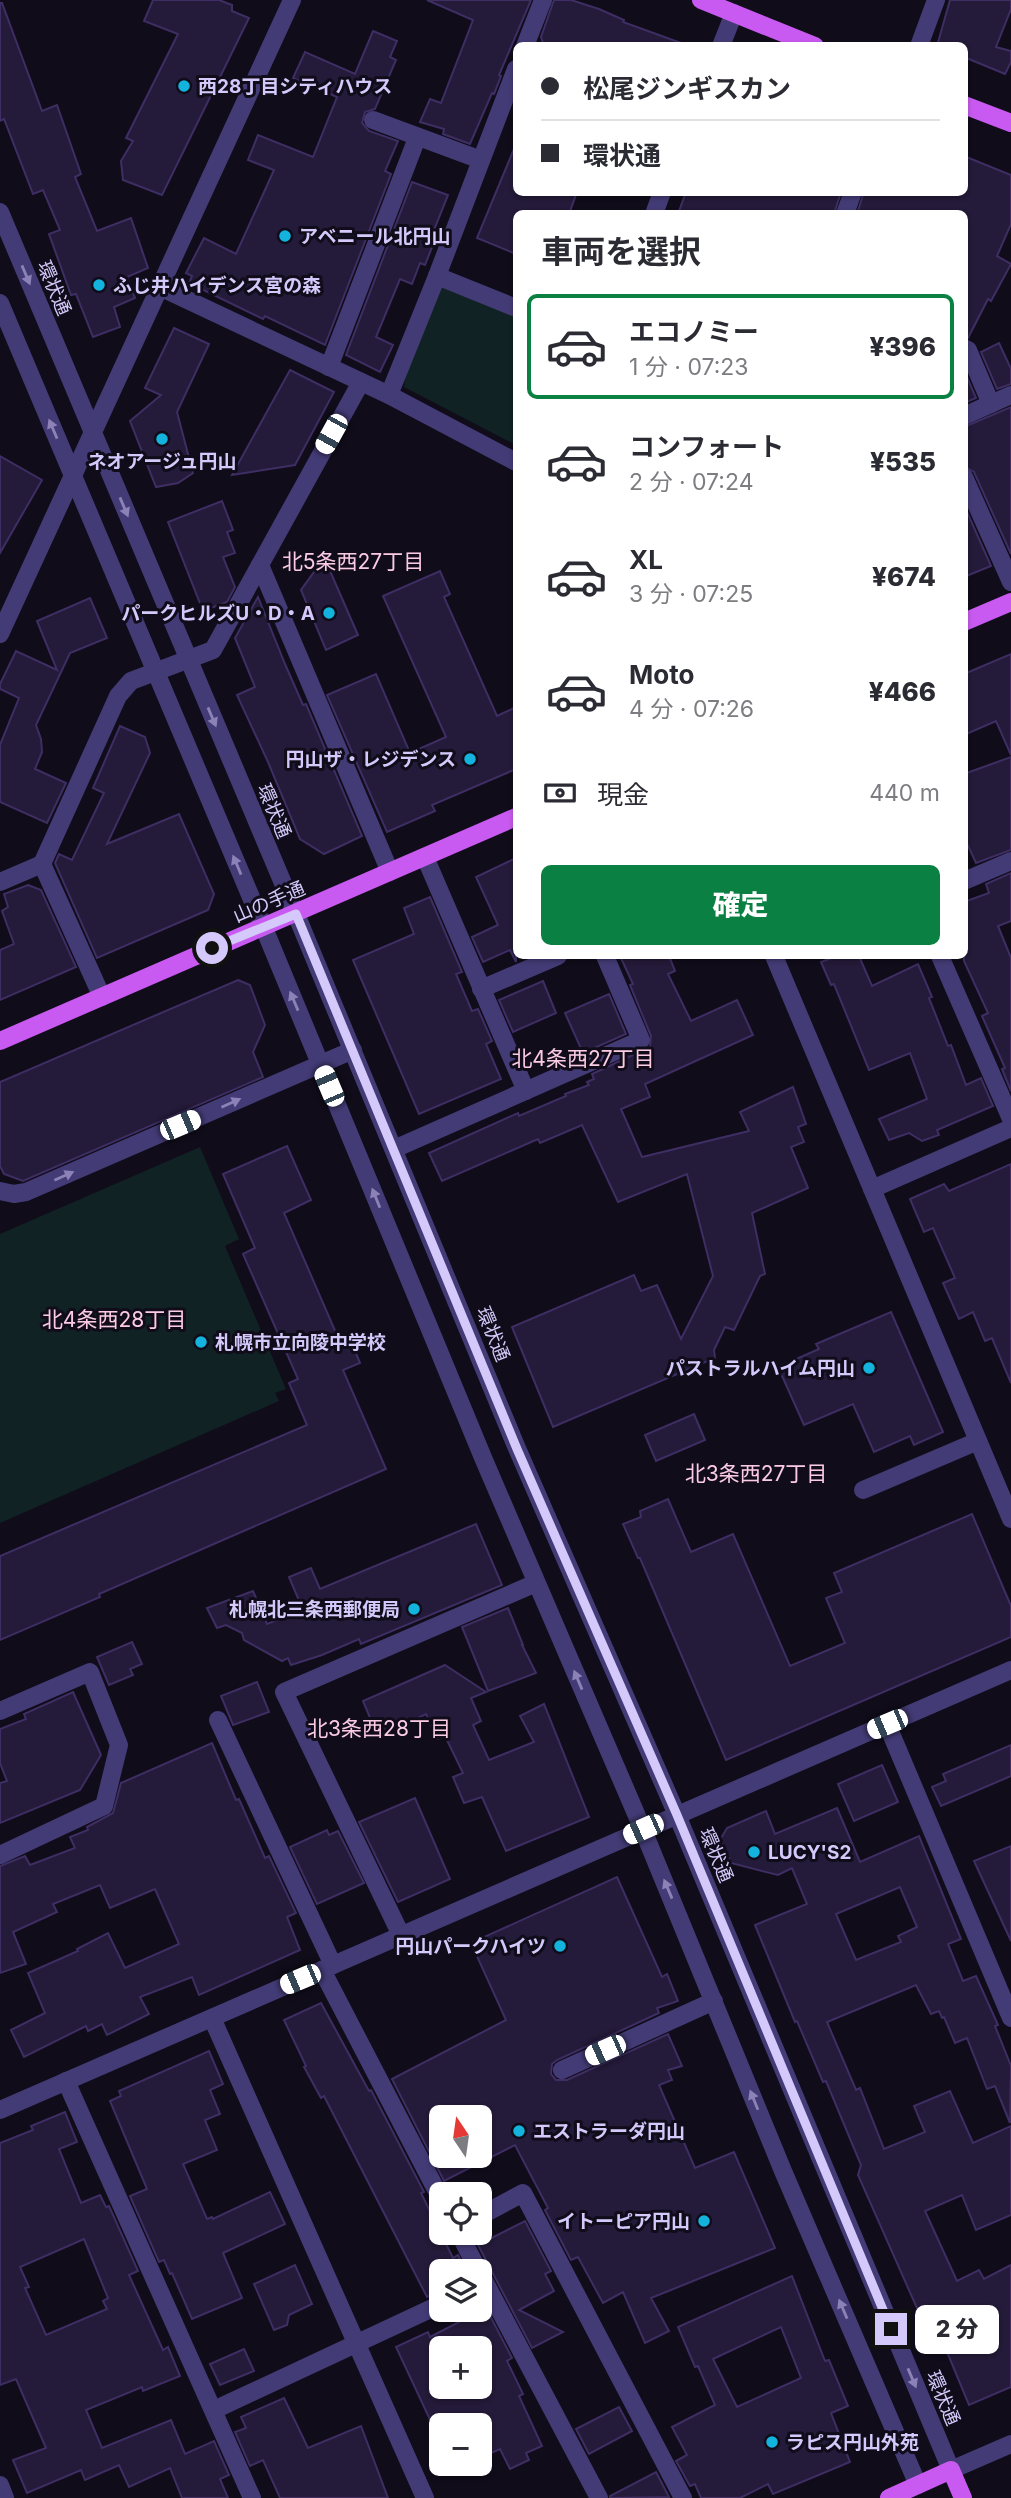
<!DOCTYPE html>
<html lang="ja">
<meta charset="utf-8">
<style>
:root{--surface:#fff;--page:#f7f7f7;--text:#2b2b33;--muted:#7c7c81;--line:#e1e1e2;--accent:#0b8043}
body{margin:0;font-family:Inter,"Noto Sans JP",sans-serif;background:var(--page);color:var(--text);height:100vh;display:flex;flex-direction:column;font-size:26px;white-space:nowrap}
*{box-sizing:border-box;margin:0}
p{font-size:23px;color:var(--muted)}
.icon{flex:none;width:38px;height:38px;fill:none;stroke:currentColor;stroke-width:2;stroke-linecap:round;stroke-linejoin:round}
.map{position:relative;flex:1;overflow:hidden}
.sheet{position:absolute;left:513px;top:210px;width:455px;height:749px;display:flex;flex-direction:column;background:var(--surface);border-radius:10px;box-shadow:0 2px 5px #0004}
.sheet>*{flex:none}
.top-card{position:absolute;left:513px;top:42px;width:455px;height:154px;border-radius:10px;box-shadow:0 2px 5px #0004;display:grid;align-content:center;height:154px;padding:0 28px;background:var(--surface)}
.needle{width:46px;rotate:347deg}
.buttons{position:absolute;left:429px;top:2105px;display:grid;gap:14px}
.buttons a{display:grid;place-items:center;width:63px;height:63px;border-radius:10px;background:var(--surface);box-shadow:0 2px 5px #0004;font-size:35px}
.end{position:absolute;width:32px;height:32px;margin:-16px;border:9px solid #d4c9fa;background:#111;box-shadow:0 0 0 4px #111}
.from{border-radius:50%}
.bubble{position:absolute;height:49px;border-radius:10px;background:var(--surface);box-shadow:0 2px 5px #0004;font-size:23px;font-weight:800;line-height:49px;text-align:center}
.car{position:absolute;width:21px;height:42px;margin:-21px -10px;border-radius:9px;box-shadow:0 0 5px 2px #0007;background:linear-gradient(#fff 24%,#345 0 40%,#fff 0 76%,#345 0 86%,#fff 0)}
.top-card b{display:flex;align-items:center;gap:24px;height:66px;font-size:26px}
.top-card b+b{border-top:2px solid var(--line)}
.top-card i{width:18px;height:18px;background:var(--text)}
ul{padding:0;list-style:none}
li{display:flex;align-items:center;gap:21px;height:105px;margin:0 14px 10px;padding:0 14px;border:4px solid transparent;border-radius:10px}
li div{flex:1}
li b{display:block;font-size:26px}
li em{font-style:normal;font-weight:800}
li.active{border-color:var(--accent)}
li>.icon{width:63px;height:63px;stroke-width:1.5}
h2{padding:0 28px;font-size:32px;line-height:84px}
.pay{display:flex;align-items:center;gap:18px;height:77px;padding:0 28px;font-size:26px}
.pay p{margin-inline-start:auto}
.action{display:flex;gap:14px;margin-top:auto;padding:14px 28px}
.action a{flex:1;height:80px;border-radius:10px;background:var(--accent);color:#fff;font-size:28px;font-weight:800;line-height:80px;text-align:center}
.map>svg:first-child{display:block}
.green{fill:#102223}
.building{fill:#241a39;stroke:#3e2e63;stroke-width:2;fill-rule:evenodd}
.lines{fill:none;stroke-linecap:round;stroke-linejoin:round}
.minor{stroke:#433b75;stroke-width:18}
.major{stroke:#c95af1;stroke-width:18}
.oneway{fill:#8c82b8}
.route{stroke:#d4c9fa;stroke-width:9}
.poi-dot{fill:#13b3dd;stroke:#100c1a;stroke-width:2.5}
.labels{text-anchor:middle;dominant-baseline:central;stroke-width:6;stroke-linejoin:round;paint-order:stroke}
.poi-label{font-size:19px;font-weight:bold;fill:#d4c9fa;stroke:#100c1a;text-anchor:start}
.street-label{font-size:19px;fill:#d4c9fa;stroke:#100c1a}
.neighbourhood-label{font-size:21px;fill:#fbcbe4;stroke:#100c1a}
</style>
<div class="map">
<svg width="1011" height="2498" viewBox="0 0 1011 2498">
<rect width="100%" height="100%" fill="#100c1a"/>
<g class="green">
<polygon points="441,284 516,315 516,445 404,387 406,373"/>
<polygon points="200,1147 239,1239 225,1246 286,1389 275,1393 279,1401 0,1523 0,1234"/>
</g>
<g class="building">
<polygon points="153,0 219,0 232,5 232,11 249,18 162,195 123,180 121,161 133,141 126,138 178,34 144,21"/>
<polygon points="427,0 531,0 499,75 501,76 494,94 492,93 470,144 443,134 444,129 420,122 430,99 441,103 473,20"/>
<polygon points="554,0 571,0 599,9 624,20 623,22 681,43 681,46 544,46 541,37"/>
<polygon points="950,0 1011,0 1011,9 996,47 1011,51 1011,62 1005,74 964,57 964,46 937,46"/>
<polygon points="0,3 2,3 42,111 57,105 81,174 75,177 97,231 131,218 148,268 127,277 135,298 114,307 120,327 93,337 76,294 71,295 49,234 60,230 43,190 33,194 4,119 0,121"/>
<polygon points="373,31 397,41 390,57 396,60 375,109 365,112 362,123 369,131 398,141 385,171 391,174 325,345 265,316 263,319 189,283 192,276 186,273 204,238 236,254 274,170 248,160 258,135 313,157 337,97 293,78 305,52 355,74"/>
<polygon points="516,144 516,192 577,192 569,214 516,214 516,254 477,238"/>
<polygon points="964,156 1011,175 1011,224 997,256 1011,264 991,301 988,299 968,338 964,337 964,214 857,214 864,192 964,192"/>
<polygon points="412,182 448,195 432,235 436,237 425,265 420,263 412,284 400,279 376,337 393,345 380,372 346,355"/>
<polygon points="686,192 841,192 834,214 678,214"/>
<polygon points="174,328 209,344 177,412 193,473 178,483 156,487 130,421 161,395 145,388"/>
<polygon points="999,343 1011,369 1011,384 997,389 981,352"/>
<polygon points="290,370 334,392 295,465 232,475"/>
<polygon points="964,370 976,398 964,403"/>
<polygon points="1011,407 1011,554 974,472 964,466 964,427"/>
<polygon points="0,456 42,480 0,553"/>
<polygon points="222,501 233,530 227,532 235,553 223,557 235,587 227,602 203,611 168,522"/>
<polygon points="964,505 991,566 964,577"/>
<polygon points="327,564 358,635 326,650 301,590 314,572"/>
<polygon points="440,571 450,594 444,597 497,716 516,707 516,769 432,805 435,811 387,832 327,695 376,674 410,753 446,737 383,596"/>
<polygon points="258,597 285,664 303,705 306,704 362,836 324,854 300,839 268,762 237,695 255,687 235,638"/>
<polygon points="90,598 107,638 70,653 36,725 41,739 42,752 35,769 66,783 47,823 0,802 0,745 19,698 0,689 0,684 16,651 57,670 37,621"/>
<polygon points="1011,654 1011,755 996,721 964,735 964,674"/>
<polygon points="120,726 145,737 150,753 107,844 179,814 214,894 208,910 97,958 55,863 59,854 72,860 104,793 93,788"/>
<polygon points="1011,757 1011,850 976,863 964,837 964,774"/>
<polygon points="516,858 516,962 510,950 483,962 472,937 498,925 476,877"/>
<polygon points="1011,873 1011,921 998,926 1011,958 1011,1091 1002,1069 1005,1068 982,1016 988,1013 964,961 964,902 989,893 986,884"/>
<polygon points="28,885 41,890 76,967 0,1000 0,950 14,944 2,911 8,907 4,894"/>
<polygon points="430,897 462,972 456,974 472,1011 478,1009 492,1041 486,1044 501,1079 419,1114 353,960 414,934 404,908"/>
<polygon points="620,956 669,956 675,971 668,974 691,1021 737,1000 753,1035 645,1084 650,1097 621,1109 642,1157 749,1131 740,1112 793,1087 806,1124 798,1127 804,1142 791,1147 808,1188 752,1213 765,1274 760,1276 734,1330 725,1327 714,1350 715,1358 553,1427 512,1327 634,1275 641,1291 657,1285 681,1339 713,1276 687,1174 618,1202 582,1125 540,1143 538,1139 442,1181 429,1153 518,1113 519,1116 566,1096 565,1094 589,1085 587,1082 594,1079 592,1074 650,1047 651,1036 630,985 633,984"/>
<polygon points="837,956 859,956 872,986 918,964 932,997 929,998 948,1046 951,1045 966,1085 981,1078 993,1106 937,1130 939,1135 922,1141 909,1133 889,1140 879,1119 927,1099 910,1053 869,1070 834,984 831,985 821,962"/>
<polygon points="238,980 250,985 265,1025 253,1052 263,1077 23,1181 4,1174 0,1166 0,1082"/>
<polygon points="543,981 556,1013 513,1032 499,1000"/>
<polygon points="609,994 626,1034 583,1053 565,1013"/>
<polygon points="287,1146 311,1200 284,1213 339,1340 349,1336 360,1363 343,1370 386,1469 99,1594 100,1597 0,1640 0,1556 307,1425 289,1383 298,1379 243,1254 255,1248 223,1174"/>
<polygon points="1011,1164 1011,1383 992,1338 985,1341 973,1312 959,1319 943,1283 955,1278 933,1228 924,1232 910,1199 944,1184 949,1191"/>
<polygon points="891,1312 943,1432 914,1445 910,1436 874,1452 853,1404 804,1425 778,1367 819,1349 816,1344"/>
<polygon points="694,1414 705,1440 656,1461 645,1435"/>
<polygon points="668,1499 691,1552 733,1534 790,1666 845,1643 826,1598 842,1592 834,1573 972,1514 1011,1606 1011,1637 726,1760 640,1558 638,1558 623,1524 641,1517 640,1511"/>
<polygon points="476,1524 502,1585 361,1644 359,1639 322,1655 291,1665 288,1658 282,1661 244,1640 242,1633 226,1625 217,1628 207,1608 253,1591 267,1624 303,1610 289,1577 311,1568 320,1589"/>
<polygon points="508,1608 523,1645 522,1645 536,1673 488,1691 462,1627"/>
<polygon points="132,1642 142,1664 130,1669 133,1675 109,1685 97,1657"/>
<polygon points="445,1665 486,1692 471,1698 481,1721 473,1725 489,1760 534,1742 520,1716 544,1704 589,1817 506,1851 482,1797 464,1803 453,1777 463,1773 445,1736 437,1739 426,1714 378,1737 363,1701"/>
<polygon points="257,1682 269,1712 233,1725 221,1696"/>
<polygon points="73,1692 101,1755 80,1790 0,1823 0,1783 7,1781 0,1763 0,1729 26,1719 24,1714"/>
<polygon points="212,1743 236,1800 239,1799 265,1858 269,1856 296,1913 287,1917 300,1950 199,1995 192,1977 140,1997 149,2014 107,2035 102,2024 88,2031 86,2026 24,2057 11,2030 45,2013 28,1973 78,1951 77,1949 108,1933 125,1968 179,1944 155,1889 110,1908 100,1885 53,1904 57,1912 13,1932 26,1964 0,1973 0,1866 25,1856 30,1865 75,1848 70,1837 88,1830 87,1827 113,1813 121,1783"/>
<polygon points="1011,1745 1011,1776 941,1806 932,1787 946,1781 943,1774"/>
<polygon points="882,1765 898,1802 854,1821 838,1784"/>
<polygon points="415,1798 450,1879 398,1902 359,1822"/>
<path d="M837 1808 860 1862 919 1836 961 1939 948 1944 963 1981 976 1976 998 2025 995 2026 1011 2066 1010 2123 995 2086 987 2089 967 2038 955 2043 944 2017 942 2018 939 2011 931 2014 916 1985 827 2022 856 2090 860 2088 884 2149 925 2132 914 2106 950 2091 973 2143 1011 2126V2215L976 2230 962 2195 925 2211 957 2281 979 2270 984 2279 1011 2265V2387L969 2405 945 2347 936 2351 858 2175 861 2165 826 2081 823 2082 797 2021 795 2022 755 1925 807 1904 792 1868 778 1875 731 1863 720 1840 727 1828 766 1811 775 1834ZM900 1887 917 1927 898 1936 901 1942 856 1960 836 1914Z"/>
<polygon points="327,1830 329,1835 338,1831 364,1883 317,1904 290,1847"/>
<polygon points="1011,1846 1011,1941 974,1861"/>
<path d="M617 1877 662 1977 667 1974 678 2001 657 2008 659 2013 557 2060 552 2064 551 2074 556 2080H567L668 2034 682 2066 668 2070 672 2080 659 2085 695 2168 734 2152 775 2248 651 2298 669 2331 645 2343 623 2292 603 2303 578 2257 571 2260 545 2210 548 2208 515 2145 444 2181 392 2079 506 2020 471 1943ZM441 2118H480V2156H441Z"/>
<polygon points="321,2003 369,2091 371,2090 424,2192 421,2193 453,2258 458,2255 466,2272 441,2272 441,2290 427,2297 324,2096 321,2098 304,2067 306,2066 284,2020"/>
<polygon points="209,2051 223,2084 210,2090 220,2114 205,2120 217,2150 183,2164 207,2219 212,2217 213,2219 270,2192 285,2224 223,2253 242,2298 192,2319 172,2273 170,2274 164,2260 159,2262 130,2196 147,2189 110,2101 121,2096 119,2091"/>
<path d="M65 2112 77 2142 59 2149 81 2203 100 2195 106 2207 109 2206 138 2271 129 2275 163 2350 168 2347 180 2376 143 2391 142 2387 86 2410 102 2448 171 2420 185 2454 214 2441 229 2475 220 2479 228 2498H182L170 2468 129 2487 119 2465 85 2480 81 2470 27 2493 13 2460 46 2448 16 2379 0 2385V2143L33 2130 31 2126ZM84 2239 108 2298 103 2301 107 2309 46 2335 25 2288 29 2287 20 2267Z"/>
<polygon points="525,2221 551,2271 545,2274 554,2291 519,2310 563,2332 532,2348 478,2245"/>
<polygon points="295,2265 312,2304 289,2315 287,2325 274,2330 254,2284"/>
<path d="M792 2276 825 2361 829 2360 848 2406 831 2413 850 2462 773 2494 768 2484 740 2498H701L695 2484 690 2486 676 2461 687 2455 672 2427 715 2405 698 2366 695 2367 678 2327ZM781 2327 801 2378 737 2407 713 2359Z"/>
<path d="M486 2308 512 2358 507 2361 523 2394 519 2396 542 2446 526 2453 529 2460 510 2469 500 2449 480 2458V2426H433L396 2347 428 2332 430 2337ZM441 2348H480V2387H441Z"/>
<polygon points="244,2349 254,2371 220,2385 210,2364"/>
<polygon points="284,2398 308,2448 361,2426 388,2498 280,2498 263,2460 250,2466 235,2432 246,2428 241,2417"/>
<polygon points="619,2407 632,2431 589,2454 576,2429"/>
<polygon points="656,2472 669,2497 610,2498 610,2496"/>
</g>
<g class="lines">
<g class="minor">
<polyline points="525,46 543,0"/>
<polyline points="721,46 734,13"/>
<polyline points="919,46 936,0"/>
<polyline points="373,120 481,160"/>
<polyline points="0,212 296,914 516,1446 677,1815 951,2470 1011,2444"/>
<polyline points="654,214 662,192"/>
<polyline points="845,214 853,192"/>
<polyline points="437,276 516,308"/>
<polyline points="160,287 389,395 516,462"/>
<polyline points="0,303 264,928 484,1460 643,1830 783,2171 918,2485"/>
<polyline points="964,348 968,350 991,404"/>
<polyline points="329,367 417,138"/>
<polyline points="389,395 437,276 516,69"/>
<polyline points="964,416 1011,395"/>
<polyline points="964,477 1011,582"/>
<polyline points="260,565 390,872"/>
<polyline points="0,634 292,0"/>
<polyline points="425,857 526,1091"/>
<polyline points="964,881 1011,861"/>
<polyline points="0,882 42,864"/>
<polyline points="774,956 1011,1519"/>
<polyline points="940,956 1011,1119"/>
<polyline points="481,989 558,956"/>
<polyline points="102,997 42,864 118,696 131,681 213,650 361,382"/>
<polyline points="394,1149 641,1040 605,956"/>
<polyline points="872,1189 1011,1128"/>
<polyline points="0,1191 14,1194 26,1192 353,1050"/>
<polyline points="863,1490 978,1441"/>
<polyline points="0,1711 90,1672 119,1745 104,1806 0,1855"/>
<polyline points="218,1720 333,1965"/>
<polyline points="887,1724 1011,2018"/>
<polyline points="401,1935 284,1692 536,1583"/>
<polyline points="322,1970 441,2199"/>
<polyline points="212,2018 425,2498"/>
<polyline points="562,2070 714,2001"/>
<polyline points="66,2081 252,2498"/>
<polyline points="0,2110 1011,1670"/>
<polyline points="480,2216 523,2193 683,2498"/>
<polyline points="459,2233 479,2272"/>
<polyline points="480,2273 599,2498"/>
<polyline points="214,2410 441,2304"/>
<polyline points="0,2485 5,2498"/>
</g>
<g class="major">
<polyline points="701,0 815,46"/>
<polyline points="964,105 1011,123"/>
<polyline points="964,622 1011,602"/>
<polyline points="0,1041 516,817"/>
<polyline points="889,2498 951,2470 963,2498"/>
</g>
</g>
<defs><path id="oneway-solid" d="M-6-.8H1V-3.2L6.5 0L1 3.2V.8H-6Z" transform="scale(1.75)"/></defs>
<g class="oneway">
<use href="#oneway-solid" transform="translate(26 275) rotate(67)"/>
<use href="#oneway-solid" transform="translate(53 429) rotate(-113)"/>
<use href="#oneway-solid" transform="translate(124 507) rotate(67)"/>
<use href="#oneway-solid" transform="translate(212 717) rotate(67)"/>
<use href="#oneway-solid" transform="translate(237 865) rotate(-113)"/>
<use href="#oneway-solid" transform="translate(294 1001) rotate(-113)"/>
<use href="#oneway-solid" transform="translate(231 1103) rotate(-24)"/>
<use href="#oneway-solid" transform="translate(64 1176) rotate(-24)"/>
<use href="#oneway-solid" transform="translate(376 1198) rotate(-112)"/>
<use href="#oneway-solid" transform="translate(578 1680) rotate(-113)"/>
<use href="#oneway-solid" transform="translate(668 1889) rotate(-113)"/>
<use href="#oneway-solid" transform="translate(754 2100) rotate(-112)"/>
<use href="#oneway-solid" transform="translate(843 2309) rotate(-113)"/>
<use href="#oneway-solid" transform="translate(912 2378) rotate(67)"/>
</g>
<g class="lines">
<polyline class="route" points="212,948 296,914 517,1449 677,1815 891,2329"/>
</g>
<g class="poi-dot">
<circle cx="184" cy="86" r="7"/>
<circle cx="285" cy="236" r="7"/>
<circle cx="99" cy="285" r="7"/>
<circle cx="162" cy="439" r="7"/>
<circle cx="329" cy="613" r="7"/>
<circle cx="470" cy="759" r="7"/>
<circle cx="201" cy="1342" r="7"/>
<circle cx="869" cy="1368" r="7"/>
<circle cx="414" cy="1609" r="7"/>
<circle cx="754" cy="1852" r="7"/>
<circle cx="560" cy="1946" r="7"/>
<circle cx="519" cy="2131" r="7"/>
<circle cx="704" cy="2221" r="7"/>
<circle cx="772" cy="2442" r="7"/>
</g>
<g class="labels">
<g class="poi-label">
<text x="198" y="86">西28丁目シティハウス</text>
<text x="299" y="236">アベニール北円山</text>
<text x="113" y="285">ふじ井ハイデンス宮の森</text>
<text x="162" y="461" text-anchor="middle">ネオアージュ円山</text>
<text x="315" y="613" text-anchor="end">パークヒルズU・D・A</text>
<text x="456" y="759" text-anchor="end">円山ザ・レジデンス</text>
<text x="215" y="1342">札幌市立向陵中学校</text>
<text x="855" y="1368" text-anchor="end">パストラルハイム円山</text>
<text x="400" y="1609" text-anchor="end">札幌北三条西郵便局</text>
<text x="768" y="1852">LUCY'S2</text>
<text x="546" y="1946" text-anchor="end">円山パークハイツ</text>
<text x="533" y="2131">エストラーダ円山</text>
<text x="690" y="2221" text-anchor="end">イトーピア円山</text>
<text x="786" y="2442">ラピス円山外苑</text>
</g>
<g class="street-label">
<text transform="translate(54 288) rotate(67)">環状通</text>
<text transform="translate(274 811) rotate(67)">環状通</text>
<text transform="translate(269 902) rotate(-23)">山の手通</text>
<text transform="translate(493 1334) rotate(68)">環状通</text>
<text transform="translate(716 1855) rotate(67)">環状通</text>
<text transform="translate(943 2398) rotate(67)">環状通</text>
</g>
<g class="neighbourhood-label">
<text x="353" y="561">北5条西27丁目</text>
<text x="583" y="1058">北4条西27丁目</text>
<text x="114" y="1319">北4条西28丁目</text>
<text x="756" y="1473">北3条西27丁目</text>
<text x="379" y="1728">北3条西28丁目</text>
</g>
</g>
</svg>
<div class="buttons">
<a><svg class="needle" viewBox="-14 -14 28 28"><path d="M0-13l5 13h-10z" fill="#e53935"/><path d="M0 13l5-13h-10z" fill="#7c7c81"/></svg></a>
<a><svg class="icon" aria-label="locate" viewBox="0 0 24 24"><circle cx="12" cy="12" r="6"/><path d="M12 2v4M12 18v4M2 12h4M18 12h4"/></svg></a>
<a><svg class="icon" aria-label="layers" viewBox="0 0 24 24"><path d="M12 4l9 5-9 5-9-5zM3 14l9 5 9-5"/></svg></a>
<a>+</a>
<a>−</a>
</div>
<i class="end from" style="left:212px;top:948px"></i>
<i class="end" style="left:891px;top:2329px"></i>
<div class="bubble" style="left:915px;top:2305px;width:84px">2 分</div>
<i class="car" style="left:331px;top:434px;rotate:209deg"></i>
<i class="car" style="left:329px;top:1086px;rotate:337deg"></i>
<i class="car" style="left:180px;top:1125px;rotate:67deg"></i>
<i class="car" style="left:887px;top:1724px;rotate:247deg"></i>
<i class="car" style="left:643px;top:1829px;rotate:246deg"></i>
<i class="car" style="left:300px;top:1979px;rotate:247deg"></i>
<i class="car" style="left:605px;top:2050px;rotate:246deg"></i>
<div class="top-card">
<b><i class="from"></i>松尾ジンギスカン</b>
<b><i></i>環状通</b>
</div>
<section class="sheet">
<h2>車両を選択</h2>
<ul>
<li class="active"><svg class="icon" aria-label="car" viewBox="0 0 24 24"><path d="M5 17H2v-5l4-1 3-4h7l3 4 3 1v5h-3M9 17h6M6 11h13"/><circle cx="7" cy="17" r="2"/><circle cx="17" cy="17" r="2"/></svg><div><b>エコノミー</b><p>1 分 · 07:23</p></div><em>¥396</em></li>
<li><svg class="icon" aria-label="car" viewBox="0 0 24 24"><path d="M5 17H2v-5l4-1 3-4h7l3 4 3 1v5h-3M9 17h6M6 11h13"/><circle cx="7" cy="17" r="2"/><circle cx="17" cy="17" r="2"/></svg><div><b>コンフォート</b><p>2 分 · 07:24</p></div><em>¥535</em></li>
<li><svg class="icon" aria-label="car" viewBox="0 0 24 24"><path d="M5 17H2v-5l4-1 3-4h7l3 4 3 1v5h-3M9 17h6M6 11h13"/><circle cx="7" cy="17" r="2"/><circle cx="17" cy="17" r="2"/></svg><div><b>XL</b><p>3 分 · 07:25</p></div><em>¥674</em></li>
<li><svg class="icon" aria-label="car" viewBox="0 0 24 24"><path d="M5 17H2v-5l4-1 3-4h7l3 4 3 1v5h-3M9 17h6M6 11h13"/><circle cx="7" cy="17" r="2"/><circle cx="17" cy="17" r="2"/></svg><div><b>Moto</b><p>4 分 · 07:26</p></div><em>¥466</em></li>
</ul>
<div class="pay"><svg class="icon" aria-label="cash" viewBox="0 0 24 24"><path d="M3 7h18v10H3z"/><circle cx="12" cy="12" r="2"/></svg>現金<p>440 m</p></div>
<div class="action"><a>確定</a></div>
</section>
</div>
